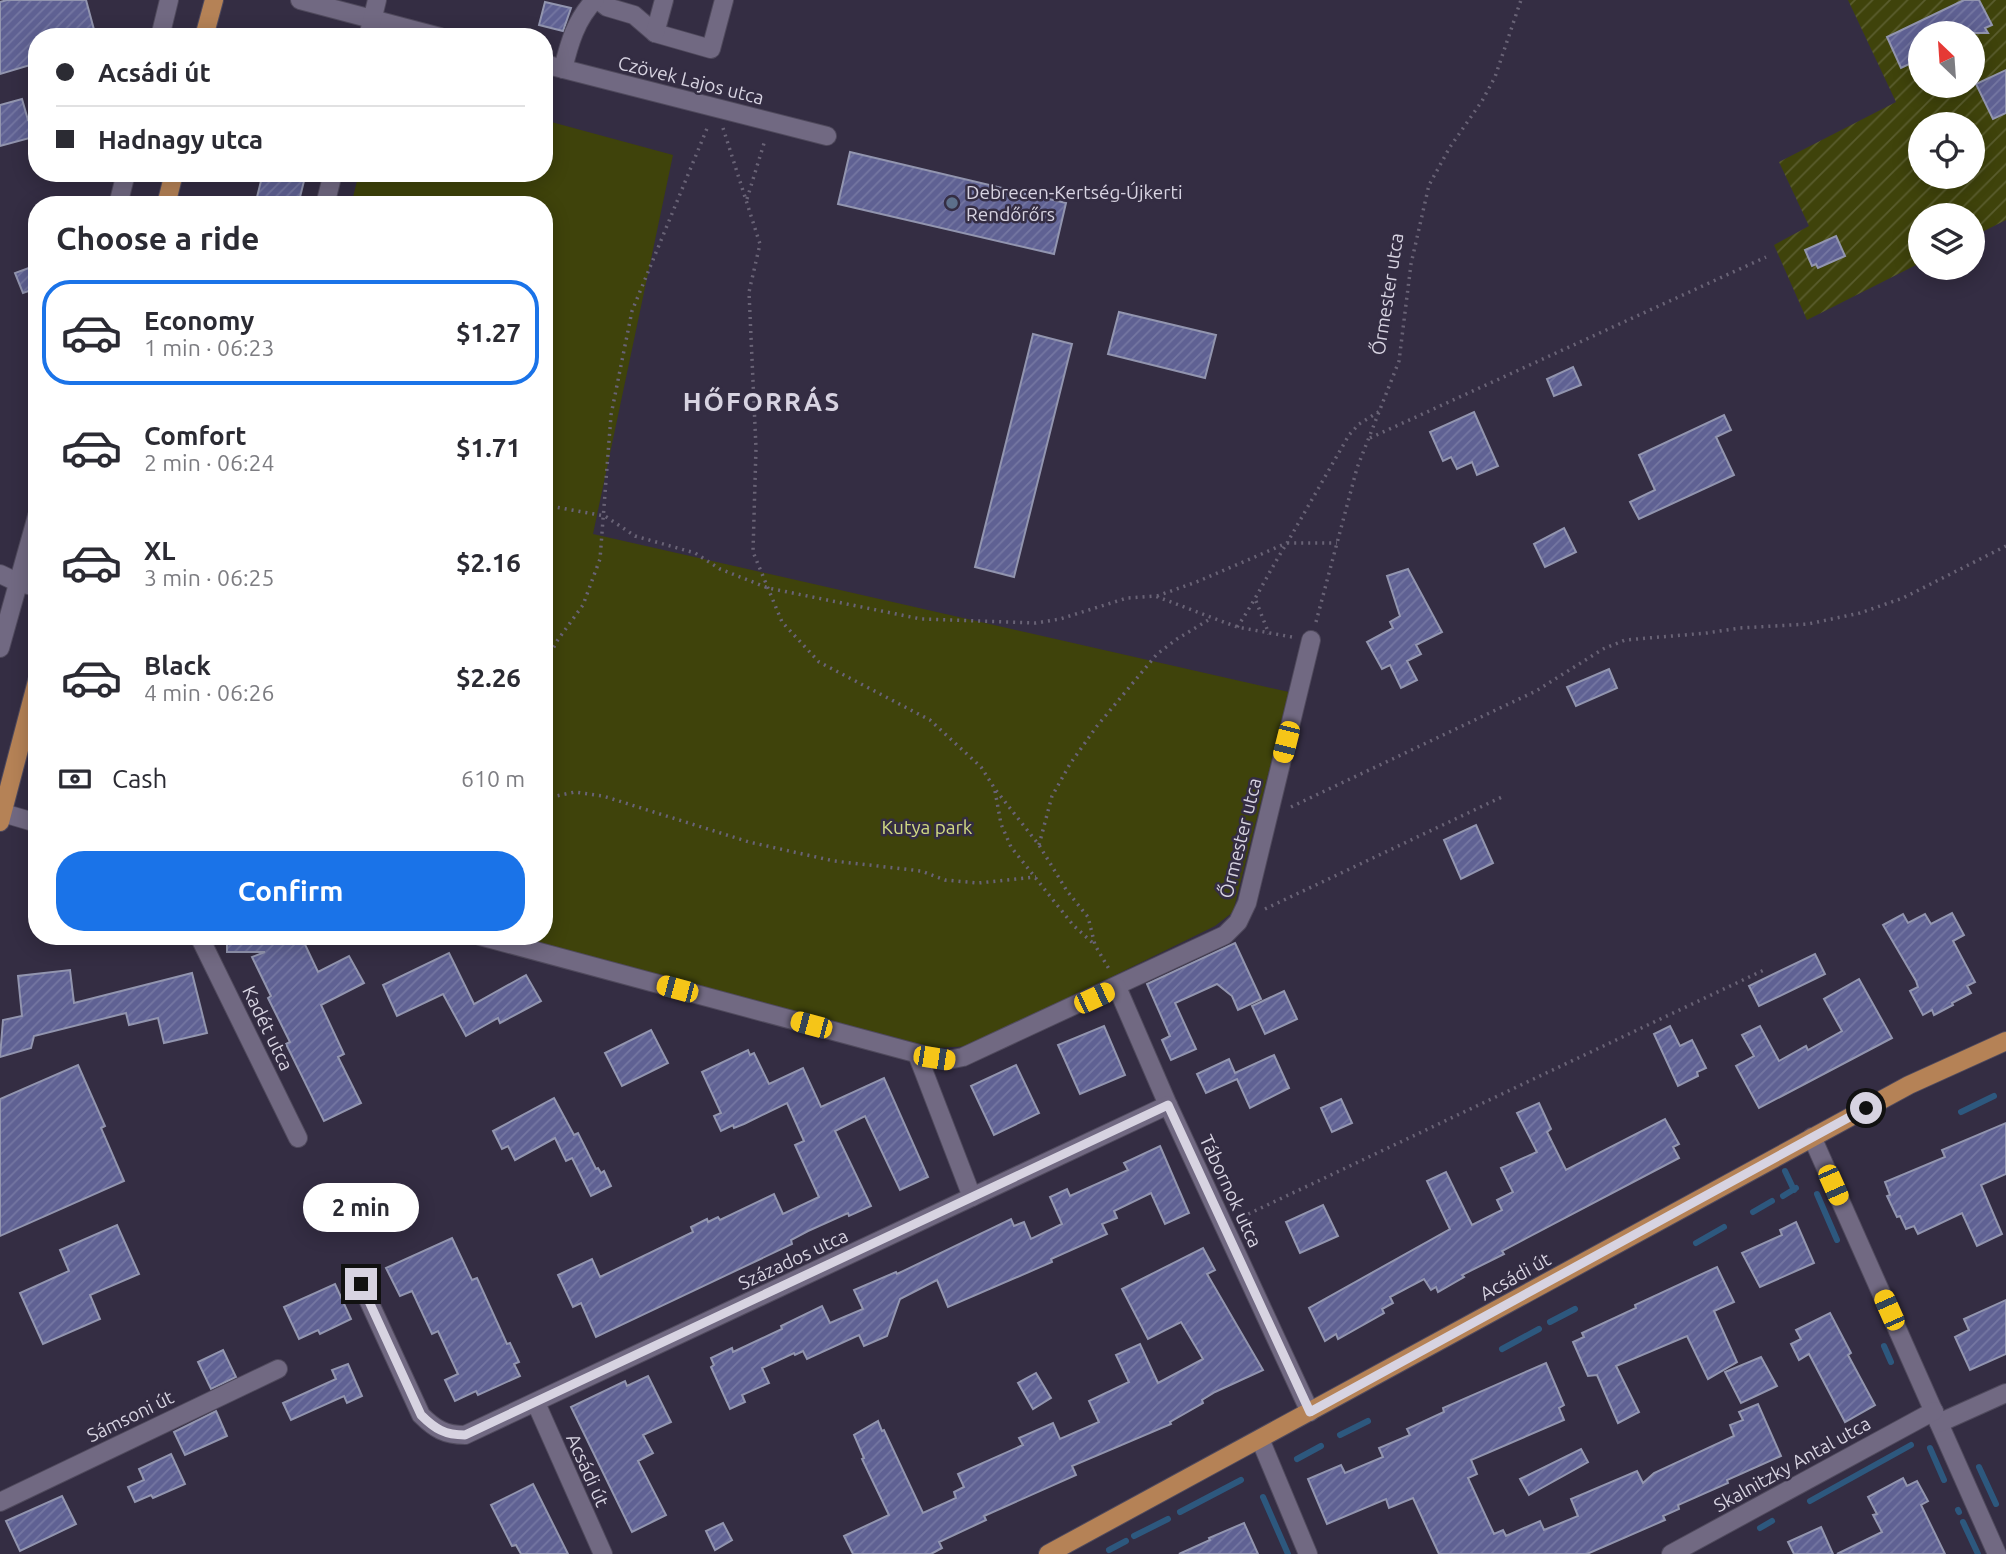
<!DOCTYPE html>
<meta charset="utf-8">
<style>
:root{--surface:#fff;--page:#f7f7f7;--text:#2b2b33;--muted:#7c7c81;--line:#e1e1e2;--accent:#1a73e8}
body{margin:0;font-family:Ubuntu,sans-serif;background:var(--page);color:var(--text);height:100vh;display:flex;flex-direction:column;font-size:26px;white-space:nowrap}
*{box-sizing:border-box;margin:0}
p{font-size:23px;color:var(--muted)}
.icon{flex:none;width:38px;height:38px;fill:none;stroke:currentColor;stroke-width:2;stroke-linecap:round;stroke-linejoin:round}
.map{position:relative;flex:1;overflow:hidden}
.sheet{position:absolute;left:28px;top:196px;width:525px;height:749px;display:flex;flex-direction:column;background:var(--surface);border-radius:28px;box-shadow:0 4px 18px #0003}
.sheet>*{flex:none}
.hud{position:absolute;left:28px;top:28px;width:525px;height:154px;border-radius:28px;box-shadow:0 4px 18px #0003;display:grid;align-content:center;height:154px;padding:0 28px;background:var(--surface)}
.needle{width:46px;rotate:335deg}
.buttons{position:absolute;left:1908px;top:21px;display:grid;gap:14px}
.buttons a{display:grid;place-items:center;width:77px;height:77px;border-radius:50%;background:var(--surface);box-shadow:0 4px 18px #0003;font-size:35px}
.end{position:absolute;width:32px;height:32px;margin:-16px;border:9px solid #d7d3e1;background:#111;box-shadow:0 0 0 4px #111}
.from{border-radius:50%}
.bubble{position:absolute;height:49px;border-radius:24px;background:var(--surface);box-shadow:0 4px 18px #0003;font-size:23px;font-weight:600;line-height:49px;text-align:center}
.car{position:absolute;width:21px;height:42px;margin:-21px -10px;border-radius:9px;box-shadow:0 0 5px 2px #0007;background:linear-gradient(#f5c518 24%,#345 0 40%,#f5c518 0 76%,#345 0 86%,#f5c518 0)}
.hud b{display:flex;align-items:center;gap:24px;height:66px;font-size:26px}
.hud b+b{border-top:2px solid var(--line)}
.hud i{width:18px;height:18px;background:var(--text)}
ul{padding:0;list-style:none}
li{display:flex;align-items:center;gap:21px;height:105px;margin:0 14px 10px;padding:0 14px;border:4px solid transparent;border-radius:28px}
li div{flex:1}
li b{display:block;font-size:26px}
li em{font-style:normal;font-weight:600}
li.selected{border-color:var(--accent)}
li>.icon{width:63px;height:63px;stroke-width:1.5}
h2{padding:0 28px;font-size:32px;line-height:84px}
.pay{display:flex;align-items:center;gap:18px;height:77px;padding:0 28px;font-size:26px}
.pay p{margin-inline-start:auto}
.primary-button{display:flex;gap:14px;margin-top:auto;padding:14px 28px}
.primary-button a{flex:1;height:80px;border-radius:28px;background:var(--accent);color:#fff;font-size:28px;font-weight:600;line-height:80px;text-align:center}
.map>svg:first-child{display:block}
.park{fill:#3f430b}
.garden{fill:url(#garden-furrows);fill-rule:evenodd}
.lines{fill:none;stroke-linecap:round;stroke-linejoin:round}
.stream{stroke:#2d587e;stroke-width:6}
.building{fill:url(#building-hatch);stroke:#9295af;stroke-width:2}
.minor-casing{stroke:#504a5d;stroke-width:20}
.major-casing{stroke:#504a5d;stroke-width:20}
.path{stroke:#696376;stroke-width:3.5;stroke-dasharray:2 5;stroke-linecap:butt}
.minor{stroke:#716982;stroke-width:18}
.major{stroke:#b58256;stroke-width:18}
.route{stroke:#d7d3e1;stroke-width:9}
.service-dot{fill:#5c6f8a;stroke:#342d43;stroke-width:2.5}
.labels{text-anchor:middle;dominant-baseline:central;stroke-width:5;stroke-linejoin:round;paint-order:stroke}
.street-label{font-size:19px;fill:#d7d3e1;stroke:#342d43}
.poi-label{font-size:19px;fill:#d7d3e1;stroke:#342d43;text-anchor:start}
.park-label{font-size:19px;fill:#d1da84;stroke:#342d43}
.district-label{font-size:26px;font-weight:bold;letter-spacing:2px;fill:#d7d3e1;stroke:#342d43}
</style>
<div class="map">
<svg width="2006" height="1554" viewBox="0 0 2006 1554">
<defs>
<pattern id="garden-furrows" width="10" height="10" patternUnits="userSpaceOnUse" patternTransform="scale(1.75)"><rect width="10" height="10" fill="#3f430b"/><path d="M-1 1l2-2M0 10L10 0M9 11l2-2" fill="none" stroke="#5a5d2e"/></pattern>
<pattern id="building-hatch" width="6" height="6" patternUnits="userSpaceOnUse" patternTransform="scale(1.75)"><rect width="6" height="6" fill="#5f6193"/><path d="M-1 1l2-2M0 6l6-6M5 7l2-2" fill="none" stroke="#7577a2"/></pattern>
</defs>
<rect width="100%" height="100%" fill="#342d43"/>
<polygon class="park" points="544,120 673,155 593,534 1289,692 1233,912 1215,926 971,1046 935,1048 513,936 544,936 544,205 351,205 359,173 544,173"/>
<path class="garden" d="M1848 0H2006V220L1972 237V215H1920V263L1807 320 1774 245 1809 226 1779 162 1896 102ZM1920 33H1972V86H1920ZM1920 124H1972V177H1920Z"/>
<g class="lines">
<g class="stream">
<polyline points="1961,1112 1994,1096"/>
<polyline points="1785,1171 1794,1190"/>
<polyline points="1817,1194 1837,1240"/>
<polyline points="1783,1196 1796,1188"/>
<polyline points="1753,1212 1772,1201"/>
<polyline points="1696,1243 1724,1227"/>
<polyline points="1550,1322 1575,1309"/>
<polyline points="1884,1346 1891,1362"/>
<polyline points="1502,1349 1539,1329"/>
<polyline points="1340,1435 1368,1421"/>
<polyline points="1930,1448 1944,1480"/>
<polyline points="1297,1459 1321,1446"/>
<polyline points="1979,1467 1996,1504"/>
<polyline points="1263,1497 1288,1554"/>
<polyline points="1810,1501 1911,1445"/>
<polyline points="1958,1510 1959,1512"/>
<polyline points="1180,1512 1241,1480"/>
<polyline points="1963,1522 1978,1554"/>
<polyline points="1760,1528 1772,1521"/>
<polyline points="1134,1536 1168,1519"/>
<polyline points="1109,1550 1126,1541"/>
</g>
</g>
<g class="building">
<polygon points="7,0 86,0 96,37 37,37 37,63 0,74 0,2"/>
<polygon points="1964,0 1979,0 1992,25 1985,28 1988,33 1920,33 1920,59 1901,68 1887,37"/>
<polygon points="545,2 571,8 563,31 539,25"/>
<polygon points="2006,70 2006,113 1993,119 1976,84"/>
<polygon points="22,99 28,120 37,117 37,136 0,146 0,105"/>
<polygon points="850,152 1066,203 1054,254 838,204"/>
<polygon points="263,173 306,173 298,205 255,205"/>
<polygon points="1836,236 1845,256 1818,268 1816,264 1812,266 1805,250"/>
<polygon points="37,265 37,288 23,293 15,273"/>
<polygon points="1119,312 1216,335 1205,378 1108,354"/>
<polygon points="1033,334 1072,344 1014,577 975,567"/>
<polygon points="1573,367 1581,385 1554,396 1547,379"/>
<polygon points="1474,412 1498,466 1477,475 1472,462 1457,469 1451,457 1443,461 1430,432"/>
<polygon points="1724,415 1731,430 1716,437 1734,475 1639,519 1630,502 1655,490 1639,455"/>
<polygon points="1564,528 1576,552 1545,567 1534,544"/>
<polygon points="1408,569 1442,632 1416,645 1421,654 1407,661 1417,680 1401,688 1390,665 1382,669 1367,642 1393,628 1390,622 1400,616 1387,576"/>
<polygon points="1609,669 1617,688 1576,706 1567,687"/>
<polygon points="1476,825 1493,863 1461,879 1444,840"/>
<polygon points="1952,913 1964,935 1953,941 1975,982 1967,986 1971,993 1952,1003 1953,1005 1934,1015 1932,1010 1923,1015 1910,991 1918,987 1916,981 1883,925 1903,914 1908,923 1925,914 1931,924"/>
<polygon points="227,936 301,936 318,972 349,956 364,983 321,1005 344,1054 338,1057 361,1103 324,1121 286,1044 290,1042 268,998 271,996 252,957 265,952 227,952"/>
<polygon points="1235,943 1261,999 1238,1010 1232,996 1217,984 1175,1003 1196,1049 1171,1060 1162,1040 1170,1036 1147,984"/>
<polygon points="449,953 474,1004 526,975 541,1001 500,1023 498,1018 466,1036 443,994 397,1016 383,985"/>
<polygon points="1815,954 1825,974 1759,1006 1749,986"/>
<polygon points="70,970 74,1003 192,973 207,1033 164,1043 158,1018 129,1025 126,1013 34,1036 31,1048 0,1057 3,1020 22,1016 18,976"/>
<polygon points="1859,979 1892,1038 1759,1108 1736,1066 1754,1056 1742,1035 1760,1026 1779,1061 1806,1046 1808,1050 1842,1031 1824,999"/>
<polygon points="1284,991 1297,1019 1265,1034 1252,1006"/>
<polygon points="1104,1026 1125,1075 1080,1094 1058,1045"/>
<polygon points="1670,1026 1680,1046 1692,1040 1706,1068 1697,1072 1698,1076 1678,1086 1654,1034"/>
<polygon points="651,1030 668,1063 622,1086 605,1053"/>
<polygon points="748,1050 750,1055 754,1053 769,1084 803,1068 821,1107 884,1078 928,1177 900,1190 865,1116 835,1131 871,1206 849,1216 848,1213 808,1231 791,1240 792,1244 596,1337 581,1303 573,1307 558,1275 592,1259 600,1277 693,1232 691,1227 707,1219 708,1222 718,1217 720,1220 774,1194 783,1214 819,1197 795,1145 804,1141 787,1103 744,1124 734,1128 733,1125 721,1131 714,1116 721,1113 702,1072"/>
<polygon points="1274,1055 1289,1088 1250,1108 1237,1079 1206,1093 1197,1074 1229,1059 1235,1073"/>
<polygon points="78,1065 105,1126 101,1128 124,1181 0,1236 0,1099"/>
<polygon points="1016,1065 1039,1113 994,1135 971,1086"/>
<polygon points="554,1098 574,1135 578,1133 596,1169 598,1168 601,1173 604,1171 611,1186 591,1196 572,1158 566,1161 555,1138 515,1160 508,1146 502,1149 493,1131"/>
<polygon points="1341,1099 1352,1123 1332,1132 1321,1108"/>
<polygon points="1539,1103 1551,1129 1547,1132 1566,1170 1665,1119 1679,1144 1673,1147 1679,1158 1502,1251 1504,1254 1462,1275 1464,1277 1438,1292 1436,1287 1431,1290 1424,1279 1390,1297 1393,1303 1382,1309 1384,1313 1338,1339 1336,1334 1325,1341 1309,1308 1450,1229 1427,1181 1446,1172 1472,1225 1502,1210 1497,1200 1513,1192 1501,1168 1537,1152 1517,1113"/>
<polygon points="2006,1123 2006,1174 1981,1185 2002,1234 1977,1246 1962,1213 1918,1234 1914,1226 1906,1229 1900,1216 1897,1217 1887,1196 1890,1195 1885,1182 1945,1157 1942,1150"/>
<polygon points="1160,1146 1189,1213 1165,1224 1151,1193 1114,1211 1117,1218 1102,1224 1107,1234 1051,1259 1052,1262 948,1307 937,1280 900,1299 887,1336 864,1346 859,1335 807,1359 803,1351 795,1355 794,1353 762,1368 769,1383 742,1395 745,1402 730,1409 711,1367 714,1365 711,1358 732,1348 733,1352 782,1329 781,1326 822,1306 830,1323 863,1309 854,1290 896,1272 897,1274 1011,1219 1014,1226 1024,1222 1031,1239 1062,1224 1050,1197 1067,1189 1070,1196 1128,1170 1124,1163"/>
<polygon points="1323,1205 1338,1236 1300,1253 1286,1222"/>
<polygon points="1796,1222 1814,1263 1760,1287 1742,1253 1782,1235 1780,1230"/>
<polygon points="117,1225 139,1274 90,1295 100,1319 43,1344 20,1293 69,1271 60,1250"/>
<polygon points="452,1238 472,1280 477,1278 507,1344 510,1343 519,1362 514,1364 520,1376 478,1395 476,1391 455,1401 445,1380 458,1374 438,1331 432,1334 412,1291 400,1296 386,1268"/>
<polygon points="1203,1248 1215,1270 1207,1274 1263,1370 1215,1392 1202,1400 1203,1403 1170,1422 1171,1424 1072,1466 1076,1475 984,1516 986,1520 939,1542 942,1548 931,1554 853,1554 844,1536 889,1515 862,1459 864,1458 854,1435 878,1421 882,1431 884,1430 923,1513 956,1498 954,1492 964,1487 958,1474 1023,1445 1019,1438 1053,1423 1060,1439 1099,1422 1089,1401 1129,1382 1116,1355 1140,1344 1158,1383 1203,1359 1181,1322 1148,1339 1122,1289"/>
<polygon points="1717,1267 1734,1302 1714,1311 1737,1362 1708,1379 1687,1336 1616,1366 1639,1412 1618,1423 1597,1375 1588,1376 1573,1342 1584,1337 1582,1333 1636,1308 1635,1305"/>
<polygon points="335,1284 351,1319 320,1334 318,1330 299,1339 284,1307"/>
<polygon points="2006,1300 2006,1354 1970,1370 1955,1337 1969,1330 1964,1319"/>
<polygon points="1830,1313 1851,1353 1848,1355 1875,1405 1845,1422 1809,1354 1799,1360 1791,1344 1801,1339 1796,1330"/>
<polygon points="223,1350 236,1377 211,1389 198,1362"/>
<polygon points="1761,1357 1777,1386 1741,1403 1725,1372"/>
<polygon points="1546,1363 1564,1405 1559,1408 1564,1420 1471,1460 1477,1474 1468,1478 1494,1534 1503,1530 1506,1536 1540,1521 1544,1530 1578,1516 1571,1499 1637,1471 1643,1483 1654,1473 1734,1436 1730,1425 1743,1420 1739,1412 1758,1404 1781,1456 1727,1480 1728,1483 1678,1505 1679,1509 1663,1516 1665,1520 1587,1554 1439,1554 1413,1498 1389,1508 1386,1499 1327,1524 1308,1479 1341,1465 1345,1473 1383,1457 1379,1448 1410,1435 1407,1429 1444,1412 1443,1408"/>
<polygon points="348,1364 362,1396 347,1403 344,1396 291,1420 283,1403 336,1379 332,1370"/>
<polygon points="1036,1373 1051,1398 1033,1409 1018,1383"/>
<polygon points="648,1376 671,1422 643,1435 653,1453 638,1461 666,1515 632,1532 571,1407 625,1381 627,1386"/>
<polygon points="216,1411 227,1436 185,1455 174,1432"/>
<polygon points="1581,1449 1588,1462 1529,1495 1520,1479"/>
<polygon points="171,1454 185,1484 153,1498 151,1495 135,1502 128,1487 144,1480 139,1469"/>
<polygon points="1903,1478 1907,1486 1917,1481 1928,1501 1921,1505 1945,1554 1837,1554 1882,1532 1873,1515 1877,1514 1868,1497"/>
<polygon points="533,1484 568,1554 521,1554 516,1545 512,1546 491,1505"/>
<polygon points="62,1496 76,1524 20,1551 6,1521"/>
<polygon points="723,1523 732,1540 715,1550 706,1531"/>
<polygon points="1244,1523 1258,1554 1179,1554 1210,1540 1209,1538"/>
<polygon points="1821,1527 1833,1554 1794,1554 1788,1542"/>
</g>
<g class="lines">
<defs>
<g id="minor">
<polyline points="300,0 440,37"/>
<polyline points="598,0 607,7 634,15 655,33 711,49 724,0"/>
<polyline points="655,33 664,0"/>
<polyline points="160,37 169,0"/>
<polyline points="368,37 377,0"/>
<polyline points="544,64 827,136"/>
<path d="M563 69C569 44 576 19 595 0"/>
<polyline points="118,205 126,173"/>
<polyline points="325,205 333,173"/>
<polyline points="0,574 19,583 37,587"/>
<polyline points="0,648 37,516"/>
<polyline points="3,813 37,823"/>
<polyline points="199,936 298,1138"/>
<polyline points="480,936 934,1058 948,1060 963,1057 1225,935 1238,922 1247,903 1311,640"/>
<polyline points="1117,987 1168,1105 1310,1412"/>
<polyline points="917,1054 972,1197"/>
<polyline points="1812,1137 1997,1554"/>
<path d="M361 1284 421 1415C435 1429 445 1435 465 1435L1168 1105"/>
<polyline points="536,1403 603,1554"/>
<polyline points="1939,1423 2006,1393"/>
<polyline points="1260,1439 1308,1554"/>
<polyline points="0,1502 278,1369"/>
<polyline points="1671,1554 1934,1411"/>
</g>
<g id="major">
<polyline points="204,37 214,0"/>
<polyline points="166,205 174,173"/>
<polyline points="0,822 37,681"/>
<polyline points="1048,1554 1909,1085 2006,1041"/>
</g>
</defs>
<use href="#minor" class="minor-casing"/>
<use href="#major" class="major-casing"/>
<g class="path">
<polyline points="723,128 760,244 749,292 756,448 753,552 782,622 819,662 930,720 981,767 995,789 1039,845 1067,891 1088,917 1095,945 1109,969"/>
<polyline points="747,199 765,140"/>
<polyline points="1370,438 1766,257"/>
<polyline points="544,505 605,516 635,536 695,553 720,569 768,588 921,619 1036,623 1060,619 1127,598 1155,596 1237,627 1292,637"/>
<polyline points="1157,596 1199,581 1287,543 1349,435 1359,424 1380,411"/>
<polyline points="1256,601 1269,634"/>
<polyline points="1316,622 1357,468 1399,361 1411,264 1429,185 1450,147 1482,101 1495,77 1521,0"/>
<path d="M1237 627C1256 600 1269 571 1287 543H1337"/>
<polyline points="544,666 557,641 583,605 600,559 611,415 632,311 708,126"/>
<polyline points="995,791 1001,824 1011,847 1073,925 1095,945"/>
<polyline points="544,793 556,796 575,792 603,796 749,842 834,861 921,871 945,880 978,883 1036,877"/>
<polyline points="1291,807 1536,691 1603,649 1625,640 1707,633 1740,628 1808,624 1860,613 1903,598 2006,546"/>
<polyline points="1039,845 1052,796 1070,764 1097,726 1157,654 1177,639 1210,619"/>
<polyline points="1265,909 1504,796"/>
<polyline points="1242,1217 1764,970"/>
</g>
<use href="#minor" class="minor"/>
<use href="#major" class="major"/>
</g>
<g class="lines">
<path class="route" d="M361 1284 421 1415C435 1429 445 1435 465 1435L1168 1105 1310 1412 1866 1108"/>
</g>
<circle class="service-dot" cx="952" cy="203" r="7"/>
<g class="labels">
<g class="street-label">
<text transform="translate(691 80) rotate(14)">Czövek Lajos utca</text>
<text transform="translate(1387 294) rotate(-81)">Őrmester utca</text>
<text transform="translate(1240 838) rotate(-76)">Őrmester utca</text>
<text transform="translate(268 1028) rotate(64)">Kadét utca</text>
<text transform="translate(1231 1191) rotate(65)">Tábornok utca</text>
<text transform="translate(793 1259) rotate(-25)">Százados utca</text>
<text transform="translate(1515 1276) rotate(-29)">Acsádi út</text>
<text transform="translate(130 1416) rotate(-26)">Sámsoni út</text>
<text transform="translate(1792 1464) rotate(-29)">Skalnitzky Antal utca</text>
<text transform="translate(588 1470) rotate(66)">Acsádi út</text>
</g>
<g class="poi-label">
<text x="966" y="192">Debrecen-Kertség-Újkerti<tspan x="966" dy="22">Rendőrőrs</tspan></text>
</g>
<g class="park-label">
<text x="927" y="827">Kutya park</text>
</g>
<g class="district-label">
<text x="762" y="401">HŐFORRÁS</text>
</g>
</g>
</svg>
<div class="buttons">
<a><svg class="needle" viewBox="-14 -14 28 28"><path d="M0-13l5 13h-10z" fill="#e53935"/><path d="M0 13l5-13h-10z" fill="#7c7c81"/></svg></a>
<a><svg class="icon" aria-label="locate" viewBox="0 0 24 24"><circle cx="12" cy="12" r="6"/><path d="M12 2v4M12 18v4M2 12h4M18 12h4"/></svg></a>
<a><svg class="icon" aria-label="layers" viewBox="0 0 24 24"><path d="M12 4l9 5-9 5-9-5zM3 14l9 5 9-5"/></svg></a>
</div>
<i class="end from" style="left:1866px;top:1108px"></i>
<i class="end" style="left:361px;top:1284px"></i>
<div class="bubble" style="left:303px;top:1183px;width:116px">2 min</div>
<i class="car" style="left:1286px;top:742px;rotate:194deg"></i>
<i class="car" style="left:677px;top:989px;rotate:285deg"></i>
<i class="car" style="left:1094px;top:998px;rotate:65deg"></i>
<i class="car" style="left:811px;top:1025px;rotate:285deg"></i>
<i class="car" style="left:934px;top:1058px;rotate:99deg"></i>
<i class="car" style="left:1833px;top:1185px;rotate:156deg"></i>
<i class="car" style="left:1889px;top:1310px;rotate:336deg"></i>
<div class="hud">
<b><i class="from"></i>Acsádi út</b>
<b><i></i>Hadnagy utca</b>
</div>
<section class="sheet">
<h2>Choose a ride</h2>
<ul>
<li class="selected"><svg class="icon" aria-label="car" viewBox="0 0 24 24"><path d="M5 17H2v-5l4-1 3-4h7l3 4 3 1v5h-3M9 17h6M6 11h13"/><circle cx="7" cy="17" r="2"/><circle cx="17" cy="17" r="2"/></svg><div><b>Economy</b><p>1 min · 06:23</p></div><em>$1.27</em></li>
<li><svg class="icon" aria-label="car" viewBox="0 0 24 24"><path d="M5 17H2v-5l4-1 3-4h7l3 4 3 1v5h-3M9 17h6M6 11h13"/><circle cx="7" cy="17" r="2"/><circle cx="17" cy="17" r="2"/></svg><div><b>Comfort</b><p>2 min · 06:24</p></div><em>$1.71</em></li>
<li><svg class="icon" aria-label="car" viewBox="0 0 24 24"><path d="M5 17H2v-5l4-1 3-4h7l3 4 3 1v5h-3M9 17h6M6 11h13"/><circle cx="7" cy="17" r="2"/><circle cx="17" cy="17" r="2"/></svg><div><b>XL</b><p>3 min · 06:25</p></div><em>$2.16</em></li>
<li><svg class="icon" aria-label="car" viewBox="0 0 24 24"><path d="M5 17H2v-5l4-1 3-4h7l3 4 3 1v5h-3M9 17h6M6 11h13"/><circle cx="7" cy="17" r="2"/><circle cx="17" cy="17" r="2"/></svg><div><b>Black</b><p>4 min · 06:26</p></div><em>$2.26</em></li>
</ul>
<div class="pay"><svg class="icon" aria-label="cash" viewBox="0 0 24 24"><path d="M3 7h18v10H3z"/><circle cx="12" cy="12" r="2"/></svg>Cash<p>610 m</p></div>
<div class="primary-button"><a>Confirm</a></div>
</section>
</div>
